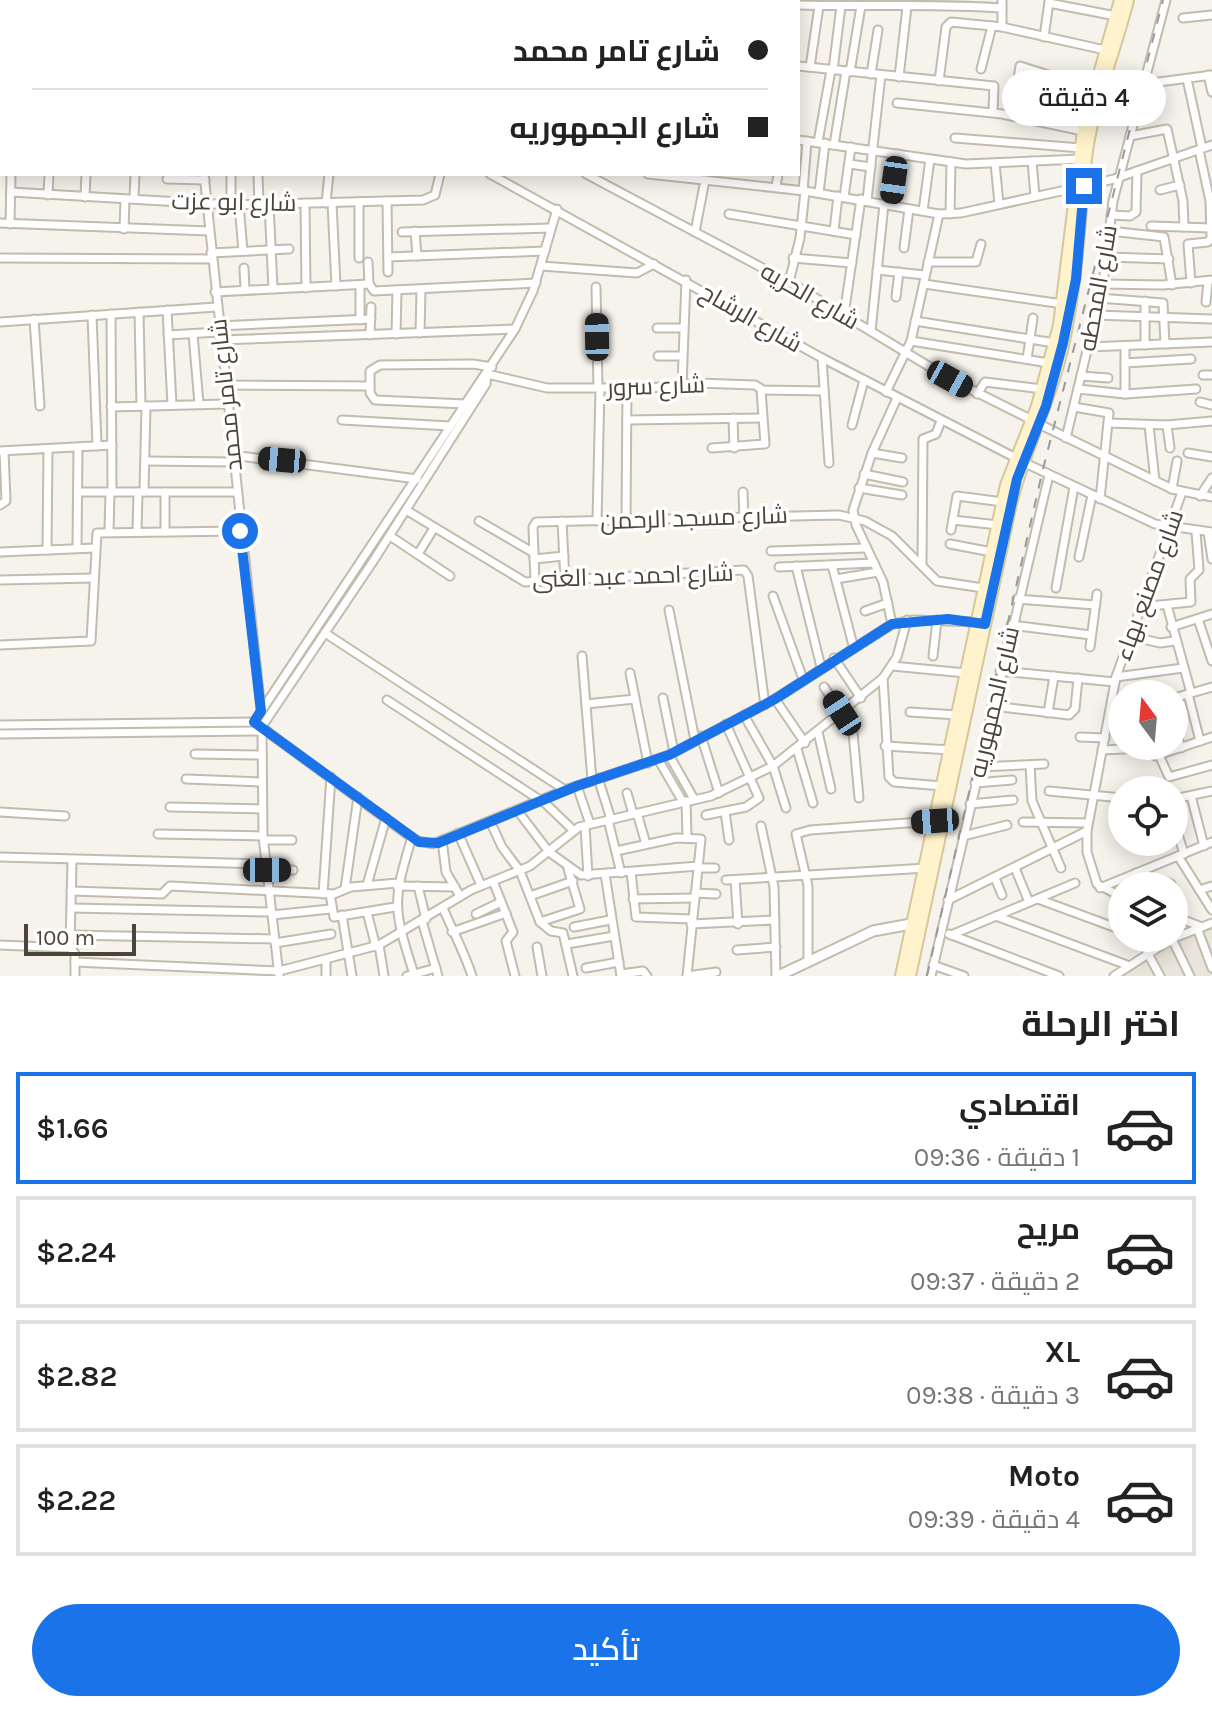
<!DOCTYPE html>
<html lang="ar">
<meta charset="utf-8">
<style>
:root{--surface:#fff;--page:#f2f2f2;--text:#222;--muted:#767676;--line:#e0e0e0;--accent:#1a73e8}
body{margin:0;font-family:Karla,Cairo,sans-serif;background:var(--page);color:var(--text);direction:rtl;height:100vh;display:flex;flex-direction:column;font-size:30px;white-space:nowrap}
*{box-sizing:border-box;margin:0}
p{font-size:26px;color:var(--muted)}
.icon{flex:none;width:44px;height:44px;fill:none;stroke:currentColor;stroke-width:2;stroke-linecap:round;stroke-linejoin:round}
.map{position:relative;height:976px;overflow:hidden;direction:ltr}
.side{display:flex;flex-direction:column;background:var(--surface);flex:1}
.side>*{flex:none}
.top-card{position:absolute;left:0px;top:0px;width:800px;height:176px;box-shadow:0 4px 20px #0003;direction:rtl;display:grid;align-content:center;height:176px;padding:0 32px;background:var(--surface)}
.needle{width:52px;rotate:344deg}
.controls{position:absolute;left:1108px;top:680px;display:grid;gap:16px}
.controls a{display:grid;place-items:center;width:80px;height:80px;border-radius:50%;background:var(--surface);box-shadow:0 4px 20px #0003;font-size:40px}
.scale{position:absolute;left:24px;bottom:20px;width:112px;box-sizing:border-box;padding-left:8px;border:4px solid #4b4439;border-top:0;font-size:22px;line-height:28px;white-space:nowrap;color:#4b4439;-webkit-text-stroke:6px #fff;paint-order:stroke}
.end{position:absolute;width:36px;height:36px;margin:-18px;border:10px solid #1a73e8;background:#fff;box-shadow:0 0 0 4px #fff}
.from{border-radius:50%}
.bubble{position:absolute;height:56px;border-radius:28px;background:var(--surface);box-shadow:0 4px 20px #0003;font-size:26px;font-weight:600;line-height:56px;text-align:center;direction:rtl}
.car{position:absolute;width:24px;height:48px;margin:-24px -12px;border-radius:10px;box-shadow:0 0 6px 2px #0007;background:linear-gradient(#222 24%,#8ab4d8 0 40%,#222 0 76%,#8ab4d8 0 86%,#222 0)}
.top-card b{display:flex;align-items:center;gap:28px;height:76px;font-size:30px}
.top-card b+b{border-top:2px solid var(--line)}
.top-card i{width:20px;height:20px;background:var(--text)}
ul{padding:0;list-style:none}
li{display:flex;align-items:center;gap:24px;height:112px;margin:0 16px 12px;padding:0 16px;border:4px solid var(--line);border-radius:0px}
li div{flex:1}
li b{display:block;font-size:30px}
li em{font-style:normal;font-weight:600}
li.selected{border-color:var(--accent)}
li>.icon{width:72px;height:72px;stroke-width:1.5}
h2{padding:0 32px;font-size:36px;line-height:96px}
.primary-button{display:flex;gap:16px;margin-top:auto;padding:16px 32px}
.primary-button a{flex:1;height:92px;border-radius:48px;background:var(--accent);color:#fff;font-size:32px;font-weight:600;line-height:92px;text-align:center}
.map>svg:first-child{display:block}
.residential{fill:#eae5da}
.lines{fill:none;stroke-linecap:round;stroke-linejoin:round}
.minor-casing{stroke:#c2bbae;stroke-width:11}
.tertiary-casing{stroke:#c2bbae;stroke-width:13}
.secondary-casing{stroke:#d6c79b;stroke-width:14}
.minor{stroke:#fff;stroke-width:7}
.tertiary{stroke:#fff;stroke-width:9}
.secondary{stroke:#fff3cd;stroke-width:10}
.rail{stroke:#9a9a9a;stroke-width:2;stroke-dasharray:10 10;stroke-linecap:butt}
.route{stroke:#1a73e8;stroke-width:10}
.labels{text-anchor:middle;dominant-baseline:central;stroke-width:7;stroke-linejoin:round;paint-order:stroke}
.street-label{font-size:24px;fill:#4b4439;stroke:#fff}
</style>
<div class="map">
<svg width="1212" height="976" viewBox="0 0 1212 976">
<rect width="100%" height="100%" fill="#f6f3ec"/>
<polygon class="residential" points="1212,925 1212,976 1117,976 1147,954"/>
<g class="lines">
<defs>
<g id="minor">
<polyline points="178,0 181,2"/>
<polyline points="271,0 275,2"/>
<polyline points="709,0 734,2"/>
<polyline points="28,2 28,0"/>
<polyline points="54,2 54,0"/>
<polyline points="80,2 80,0"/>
<polyline points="106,2 106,0"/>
<polyline points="131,2 131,0"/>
<polyline points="285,2 286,0"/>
<polyline points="328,2 328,0"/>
<polyline points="624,2 624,0"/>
<polyline points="1049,3 1116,16"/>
<path d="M798 5C867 7 934 3 1002 8"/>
<polyline points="1183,18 1212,15"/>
<polyline points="0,26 2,26"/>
<polyline points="1002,27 1002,0"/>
<polyline points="1044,37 1049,2"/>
<polyline points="0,54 2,54"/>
<polyline points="798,66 994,86 993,112"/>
<polyline points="810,67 819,6"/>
<polyline points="981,69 992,26"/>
<polyline points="833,70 841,6"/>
<polyline points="850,72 861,6"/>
<polyline points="871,74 878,30"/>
<polyline points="1208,75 1212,92"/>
<polyline points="899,77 907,7"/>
<polyline points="1187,79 1202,148"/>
<polyline points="939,81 946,27 951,22 1002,27 1105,50"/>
<polyline points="0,83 2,83"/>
<polyline points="1144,84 1212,75"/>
<polyline points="897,103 1002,114 1083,131"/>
<polyline points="0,112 2,112"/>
<polyline points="1012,116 1020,66 1093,89"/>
<polyline points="1130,136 1167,129 1183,201 1184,227"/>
<polyline points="955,138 1081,148"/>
<polyline points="798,140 966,164 1082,159"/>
<polyline points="818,142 831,70"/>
<polyline points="834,145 846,71"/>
<polyline points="1032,161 1035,196"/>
<polyline points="995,163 999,204"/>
<polyline points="849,164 871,167"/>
<polyline points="204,174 261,711"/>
<polyline points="258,174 259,205"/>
<polyline points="490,174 822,358 1014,457"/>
<polyline points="586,174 789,282 950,379 1032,420"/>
<polyline points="648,174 805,191 939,214 961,213 1075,188"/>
<polyline points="167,179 205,180"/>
<polyline points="1084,186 1114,179 1212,145"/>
<polyline points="776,187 778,174"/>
<polyline points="1160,190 1180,185"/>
<polyline points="803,191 807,141"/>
<polyline points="11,192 231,205 423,200 435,195 440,174"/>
<polyline points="819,193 825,143"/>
<polyline points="48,195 49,174"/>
<polyline points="85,197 86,174"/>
<polyline points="844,197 851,147"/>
<polyline points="134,199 135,174"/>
<polyline points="867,200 881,75"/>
<polyline points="387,201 388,272"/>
<polyline points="359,202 359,258"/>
<polyline points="305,203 306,288"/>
<polyline points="326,203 329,174"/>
<polyline points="332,203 336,286"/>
<polyline points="269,204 273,289"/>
<polyline points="231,205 231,174"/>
<polyline points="239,205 243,251"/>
<polyline points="891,205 898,154"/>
<polyline points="923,211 930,159"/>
<polyline points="729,214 856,235"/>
<polyline points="950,214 951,162"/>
<polyline points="1111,215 1130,216 1136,212 1137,171"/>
<polyline points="0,223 209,231"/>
<polyline points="10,224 11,174"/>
<polyline points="1151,226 1211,228"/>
<polyline points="124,229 125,199"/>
<polyline points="415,231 417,256"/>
<polyline points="834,231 838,196"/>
<polyline points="1110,231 1164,237 1172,285"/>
<polyline points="402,232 551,228"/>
<polyline points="695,232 705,180"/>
<polyline points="904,248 909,209"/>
<polyline points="211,253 289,249"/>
<polyline points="388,257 545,251"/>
<polyline points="1107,257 1169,259"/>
<polyline points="0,258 212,259"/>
<polyline points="793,258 852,263"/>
<polyline points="368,262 369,284"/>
<polyline points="928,262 976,262 981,244"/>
<polyline points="541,266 637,273 654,264"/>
<polyline points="244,268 245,290"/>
<polyline points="877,270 925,275"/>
<polyline points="789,282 800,238 805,191"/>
<polyline points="1191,283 1188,244 1208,242 1211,238 1210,201 1199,150"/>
<polyline points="369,284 374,291 536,283"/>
<polyline points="924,284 1063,304"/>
<polyline points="1103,284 1163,285 1212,280"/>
<polyline points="360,285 360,320"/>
<polyline points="596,287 598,388"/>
<polyline points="215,292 369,284"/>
<polyline points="896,297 899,272"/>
<polyline points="1099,298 1163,303 1165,344"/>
<polyline points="1145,301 1145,345"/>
<polyline points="1206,302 1208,281"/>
<polyline points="167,310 172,405"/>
<polyline points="139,312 141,406"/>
<polyline points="111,314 112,492"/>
<polyline points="92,315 97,446"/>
<polyline points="844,315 861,199"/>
<polyline points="1095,315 1212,319"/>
<polyline points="34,319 40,406"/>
<polyline points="915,321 1055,343"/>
<polyline points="0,322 216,307"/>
<polyline points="218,326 371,319"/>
<polyline points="657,328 683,328"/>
<polyline points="871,331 884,204"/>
<polyline points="420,333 421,289"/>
<polyline points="193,334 199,404"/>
<polyline points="396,334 397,290"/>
<polyline points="168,335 219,332"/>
<polyline points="370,335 371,307"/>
<polyline points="220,340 515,329"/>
<polyline points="911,341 1049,363"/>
<polyline points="1125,346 1125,394"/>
<polyline points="1088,347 1212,342"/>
<polyline points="658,356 682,356"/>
<polyline points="822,358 829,463"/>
<polyline points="1027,359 1033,318"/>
<polyline points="1125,363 1191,359"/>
<polyline points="487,374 547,388 650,388 697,383 755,385 763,390 824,391"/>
<polyline points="1203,375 1212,375"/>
<polyline points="1081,376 1108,378"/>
<polyline points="224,385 370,386"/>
<polyline points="682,385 686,280"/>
<polyline points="1078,389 1125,394 1196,389"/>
<polyline points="886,392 911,341 939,214"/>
<polyline points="977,394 985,382 1042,389"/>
<polyline points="1200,402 1212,405"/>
<polyline points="465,404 375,400 370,393 370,371 380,365 473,364 492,367"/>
<polyline points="111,407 226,404"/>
<polyline points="1074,407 1109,413 1100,499"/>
<polyline points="733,418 734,448"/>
<polyline points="342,420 450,426"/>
<polyline points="627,420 762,418"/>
<polyline points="1108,423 1167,425 1212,421"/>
<polyline points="1039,424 1172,489 1212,497"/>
<polyline points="852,425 864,380"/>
<polyline points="1149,425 1155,481"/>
<polyline points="1167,425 1170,448"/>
<polyline points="1066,438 1103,284 1113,201 1166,0"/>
<polyline points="712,448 765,444 761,390"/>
<polyline points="0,451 112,445"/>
<polyline points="872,453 902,458"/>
<polyline points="1188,453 1212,457"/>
<polyline points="232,455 417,479"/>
<polyline points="145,461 232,462"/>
<polyline points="1023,462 1155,524 1212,532"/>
<polyline points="864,474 903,482"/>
<polyline points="859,488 902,495"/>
<polyline points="1172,489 1177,461"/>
<polyline points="78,492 236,492"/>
<polyline points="144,492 146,406"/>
<polyline points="165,492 165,532"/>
<polyline points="743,492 744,520"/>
<polyline points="1200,496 1212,478"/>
<polyline points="0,505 6,501 4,451"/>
<polyline points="406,510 525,582 744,570 748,576 765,705"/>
<polyline points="953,520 998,525"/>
<polyline points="479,521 534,553"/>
<polyline points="562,521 565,581"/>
<polyline points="597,521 600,388"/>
<polyline points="626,521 627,388"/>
<polyline points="951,530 957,496 1003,502"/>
<polyline points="109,532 110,492"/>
<polyline points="137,532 138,492"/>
<polyline points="1208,532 1212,559"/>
<polyline points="390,536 450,576"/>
<polyline points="950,544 992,552"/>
<polyline points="77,548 78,447"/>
<polyline points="47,550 48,449"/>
<polyline points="771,551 866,548"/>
<polyline points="0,552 95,548"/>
<polyline points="418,554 434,528"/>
<polyline points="1079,557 1092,495"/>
<polyline points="534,559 564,556"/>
<polyline points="922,563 923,439 936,434 941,421"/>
<polyline points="832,565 853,645"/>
<polyline points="796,566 821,667"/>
<polyline points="779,567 874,563"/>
<polyline points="836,579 878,572"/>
<polyline points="0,580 94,578"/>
<polyline points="535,583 533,527 536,522 839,515 865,521 892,536 937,581 983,588"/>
<polyline points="1056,588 1074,487"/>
<polyline points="773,596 803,679"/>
<polyline points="1017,599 1095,605"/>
<polyline points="1167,605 1191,693"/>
<polyline points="1139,607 1191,602 1190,579 1199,570 1196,532"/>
<polyline points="669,610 695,740"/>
<polyline points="865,611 888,603"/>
<polyline points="1198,619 1212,661"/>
<polyline points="892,624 883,582 856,525 853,510 872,453 897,398"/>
<polyline points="1011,625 1091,635"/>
<polyline points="1171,627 1212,614"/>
<polyline points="325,633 565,790"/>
<polyline points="1129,636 1160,643 1175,641"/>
<polyline points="0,645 91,641 97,533 240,531"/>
<polyline points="1090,647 1097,594"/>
<polyline points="582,656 592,780"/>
<polyline points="933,656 937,620"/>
<polyline points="834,658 861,698"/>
<polyline points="892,666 966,673"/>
<polyline points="1000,671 1115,682"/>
<polyline points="630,673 648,763"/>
<polyline points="1116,677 1183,668"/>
<polyline points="883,678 889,777 894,782 942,786"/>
<polyline points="824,687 842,713"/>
<polyline points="1188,694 1200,741"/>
<polyline points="663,698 674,752"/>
<polyline points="1174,698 1212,687"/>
<polyline points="775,699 805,743"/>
<polyline points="387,700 546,804 573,830"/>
<polyline points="586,704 635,699"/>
<polyline points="992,706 1069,715 1075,709 1078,678"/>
<polyline points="845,711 853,733 859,798"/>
<polyline points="910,712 957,715"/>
<polyline points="1048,713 1054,676"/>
<polyline points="744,715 773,766 786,808"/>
<polyline points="254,722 515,329 533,291 557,209"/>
<polyline points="1174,724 1181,748"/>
<polyline points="0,725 254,722 415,840 433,844 565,790 669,755 775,699 892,624 914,620 979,622"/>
<polyline points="263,725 372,563 486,384 487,374"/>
<polyline points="262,730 263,836 279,976"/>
<polyline points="818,732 831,789"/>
<polyline points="0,734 267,731"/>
<polyline points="701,736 719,793"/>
<polyline points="1080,737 1105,738"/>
<polyline points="885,746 950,750"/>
<polyline points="1146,748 1155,756 1212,737"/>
<polyline points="797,749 813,803"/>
<polyline points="1102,750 1146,748"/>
<polyline points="195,754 262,755"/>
<polyline points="669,755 694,799"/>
<polyline points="1159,755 1169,777 1212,765"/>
<polyline points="658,759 683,802"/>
<polyline points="1030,765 1032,801 1061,868"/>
<polyline points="979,767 1044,764"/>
<polyline points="598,778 611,819"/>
<polyline points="186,779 262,782"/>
<polyline points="975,783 1012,780"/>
<polyline points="577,786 590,824"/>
<polyline points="1049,791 1122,798"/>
<polyline points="627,793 633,814"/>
<polyline points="1191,796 1204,846"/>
<polyline points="1174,799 1212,791"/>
<polyline points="686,801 687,837"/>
<polyline points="970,804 1013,800"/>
<polyline points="170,807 262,809"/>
<polyline points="517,810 549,852 581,875 699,866"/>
<polyline points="0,812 65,816"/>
<polyline points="725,812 729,840"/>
<polyline points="637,813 646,844"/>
<polyline points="706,815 746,807 759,798 726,724"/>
<polyline points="608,820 621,873"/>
<polyline points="490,821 502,847 520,871 540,922 551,931 563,933 573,976"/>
<polyline points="1174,821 1184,854"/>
<polyline points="1023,822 1088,823"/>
<polyline points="585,826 588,876"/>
<polyline points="761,826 774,887 776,976"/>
<polyline points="458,833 481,885"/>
<polyline points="158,834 263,836"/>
<polyline points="963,836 1007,825"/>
<path d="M412 837C392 903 393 908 414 974"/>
<polyline points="264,840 292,840"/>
<polyline points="442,840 446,872 460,896"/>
<polyline points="616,851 676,838 701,839 687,976"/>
<polyline points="1178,856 1212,910"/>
<polyline points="0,857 266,864"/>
<polyline points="72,860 70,946 75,954 75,976"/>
<polyline points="699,868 715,868"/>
<polyline points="1015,868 1029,902"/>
<polyline points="267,870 293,870"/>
<polyline points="631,872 636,917 692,919"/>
<polyline points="1136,873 1171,884"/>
<polyline points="605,874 621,976"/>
<polyline points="995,878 1002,895"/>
<polyline points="726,880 927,868"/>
<polyline points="735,880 738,924"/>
<polyline points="493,881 513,932 506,941 515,976"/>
<polyline points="367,885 386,818"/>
<polyline points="397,886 455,887"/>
<polyline points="418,886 426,919"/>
<polyline points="1100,888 1212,842"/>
<polyline points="345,889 358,797"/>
<polyline points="1199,890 1212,886"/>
<polyline points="71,891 162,894 170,886 334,894 351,887 398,883"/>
<polyline points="695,893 716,894"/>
<polyline points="323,894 331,777"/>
<polyline points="330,894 334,917 395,907"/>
<polyline points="530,896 573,881"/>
<polyline points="1122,897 1097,884 1087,852 1087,831 1116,677 1182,492"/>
<polyline points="633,899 695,898"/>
<polyline points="1038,899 1122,930"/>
<polyline points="948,900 1087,831"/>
<polyline points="71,908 271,912"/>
<path d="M443 908C453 932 464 951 472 976"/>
<polyline points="367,912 376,947"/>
<polyline points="476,914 501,902"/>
<polyline points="272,915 330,909"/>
<polyline points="342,915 352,976"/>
<polyline points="996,916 1127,965"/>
<polyline points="1174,916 1202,927"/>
<polyline points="422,921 438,976"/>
<polyline points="540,922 580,909 568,869"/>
<polyline points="691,924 775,920"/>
<polyline points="574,927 610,920"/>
<polyline points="1197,928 1212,968"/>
<polyline points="452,932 506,913"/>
<polyline points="949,934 1059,976"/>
<polyline points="71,935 274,939"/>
<polyline points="951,935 1075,883"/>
<polyline points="1145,938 1161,944"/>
<polyline points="1174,938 1212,923"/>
<polyline points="1172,939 1190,976"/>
<polyline points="275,943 331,934"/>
<polyline points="567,944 614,936"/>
<polyline points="0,945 70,948"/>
<polyline points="379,945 384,976"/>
<polyline points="537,947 542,976"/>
<polyline points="737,950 776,947"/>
<polyline points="1147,952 1160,976"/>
<polyline points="326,961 326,976"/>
<polyline points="75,962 279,971 379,945 471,890 530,866 579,827 711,796 773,766 883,678 897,657 907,620"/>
<polyline points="808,962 808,886 796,834 810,830 935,821"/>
<polyline points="933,965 964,976"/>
<polyline points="586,968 619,962"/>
<polyline points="621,974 643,971 647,976"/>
<polyline points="407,976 436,968"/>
<polyline points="687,976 716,972"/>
<polyline points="931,976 1049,475"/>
<polyline points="1114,976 1173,938"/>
</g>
<polyline id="tertiary" points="778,976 873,931 911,924"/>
<g id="secondary">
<polyline points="901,976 1006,485 1037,406 1059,325 1083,131 1120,0"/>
<path d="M910 976 1011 504C1025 448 1052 398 1064 341 1077 281 1079 220 1086 159 1092 105 1115 53 1128 0"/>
</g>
</defs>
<use href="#minor" class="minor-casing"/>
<use href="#tertiary" class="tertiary-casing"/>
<use href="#secondary" class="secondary-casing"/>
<use href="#minor" class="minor"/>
<use href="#tertiary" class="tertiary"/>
<use href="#secondary" class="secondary"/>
<polyline class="rail" points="927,976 1043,469 1163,0"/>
</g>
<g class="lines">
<polyline class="route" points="240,531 261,711 254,722 419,842 438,843 577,786 669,755 775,699 892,624 948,619 985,624 1017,479 1046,406 1063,343 1076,279 1084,186"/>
</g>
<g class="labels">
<g class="street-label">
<text transform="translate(234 202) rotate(1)">شارع ابو عزت</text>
<text transform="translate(1098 288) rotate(-80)">شارع المحطه</text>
<text transform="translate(810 296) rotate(30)">شارع الحريه</text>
<text transform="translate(751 318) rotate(30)">شارع الرشاح</text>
<text transform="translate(656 386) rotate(-2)">شارع سرور</text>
<text transform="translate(226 395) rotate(-96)">شارع تامر محمد</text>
<text transform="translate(694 518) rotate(-2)">شارع مسجد الرحمن</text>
<text transform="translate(633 576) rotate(-2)">شارع احمد عبد الغنى</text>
<text transform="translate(1149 585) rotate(-70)">شارع مصنع بهاء</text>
<text transform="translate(994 702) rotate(-77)">شارع الجمهوريه</text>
</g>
</g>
</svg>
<div class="controls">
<a><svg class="needle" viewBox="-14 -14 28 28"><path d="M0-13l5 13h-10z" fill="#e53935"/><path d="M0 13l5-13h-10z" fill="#767676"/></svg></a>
<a><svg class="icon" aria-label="locate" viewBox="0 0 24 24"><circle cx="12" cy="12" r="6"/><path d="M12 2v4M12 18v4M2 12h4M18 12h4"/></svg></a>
<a><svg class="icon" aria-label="layers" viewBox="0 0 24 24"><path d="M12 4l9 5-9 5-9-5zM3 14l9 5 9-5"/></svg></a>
</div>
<div class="scale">100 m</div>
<i class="end from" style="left:240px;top:531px"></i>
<i class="end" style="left:1084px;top:186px"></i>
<div class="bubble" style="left:1002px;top:70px;width:164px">4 دقيقة</div>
<i class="car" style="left:894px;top:180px;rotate:188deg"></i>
<i class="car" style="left:597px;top:337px;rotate:359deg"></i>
<i class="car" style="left:950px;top:379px;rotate:119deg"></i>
<i class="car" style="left:282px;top:460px;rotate:275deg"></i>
<i class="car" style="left:842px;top:713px;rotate:327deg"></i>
<i class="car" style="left:935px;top:821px;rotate:266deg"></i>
<i class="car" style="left:267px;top:870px;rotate:90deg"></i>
<div class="top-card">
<b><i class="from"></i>شارع تامر محمد</b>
<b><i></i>شارع الجمهوريه</b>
</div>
</div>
<section class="side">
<h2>اختر الرحلة</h2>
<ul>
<li class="selected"><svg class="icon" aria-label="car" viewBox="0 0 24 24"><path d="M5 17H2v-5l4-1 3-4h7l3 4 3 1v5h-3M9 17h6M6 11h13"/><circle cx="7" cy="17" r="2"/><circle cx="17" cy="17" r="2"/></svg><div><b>اقتصادي</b><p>1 دقيقة · 09:36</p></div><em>$1.66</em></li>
<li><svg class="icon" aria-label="car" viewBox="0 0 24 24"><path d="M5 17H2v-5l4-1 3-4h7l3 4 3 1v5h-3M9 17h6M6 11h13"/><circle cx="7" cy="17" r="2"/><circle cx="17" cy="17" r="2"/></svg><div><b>مريح</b><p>2 دقيقة · 09:37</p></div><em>$2.24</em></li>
<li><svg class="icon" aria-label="car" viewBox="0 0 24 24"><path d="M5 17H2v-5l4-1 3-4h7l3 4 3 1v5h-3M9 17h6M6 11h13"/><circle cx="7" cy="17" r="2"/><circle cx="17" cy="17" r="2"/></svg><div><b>XL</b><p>3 دقيقة · 09:38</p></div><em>$2.82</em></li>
<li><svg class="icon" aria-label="car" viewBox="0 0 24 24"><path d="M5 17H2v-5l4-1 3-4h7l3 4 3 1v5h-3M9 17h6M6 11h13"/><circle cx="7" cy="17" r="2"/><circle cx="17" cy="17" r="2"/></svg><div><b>Moto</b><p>4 دقيقة · 09:39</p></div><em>$2.22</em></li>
</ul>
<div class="primary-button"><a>تأكيد</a></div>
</section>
